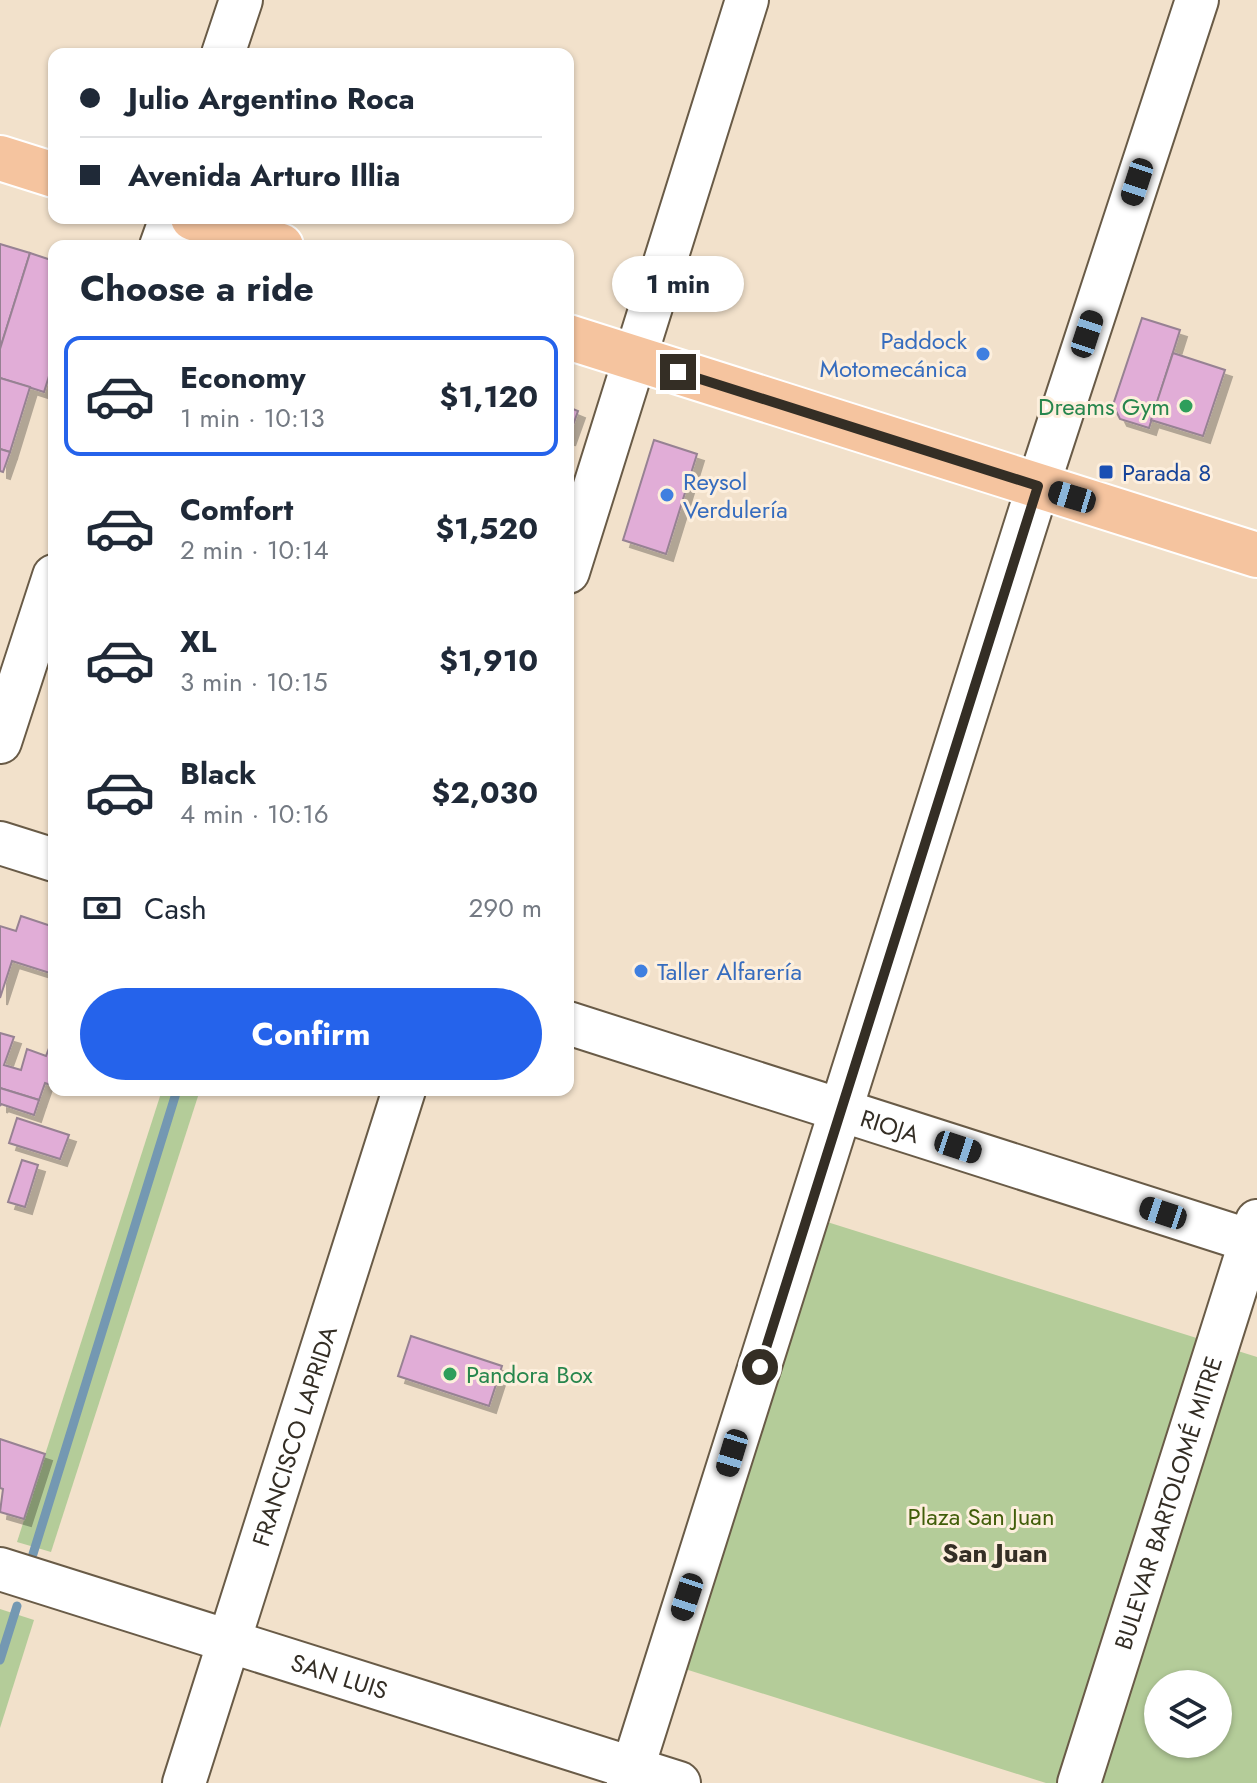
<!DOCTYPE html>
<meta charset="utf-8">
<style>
:root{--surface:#fff;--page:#f2f2f3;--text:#1f2937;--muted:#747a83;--line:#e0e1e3;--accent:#2563eb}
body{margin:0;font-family:Jost,sans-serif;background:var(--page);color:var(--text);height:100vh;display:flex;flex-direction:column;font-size:30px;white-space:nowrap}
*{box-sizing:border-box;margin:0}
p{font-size:26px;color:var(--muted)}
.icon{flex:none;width:44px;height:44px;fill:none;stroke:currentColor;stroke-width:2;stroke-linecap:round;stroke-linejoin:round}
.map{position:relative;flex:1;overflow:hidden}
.details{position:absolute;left:48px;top:240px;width:526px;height:856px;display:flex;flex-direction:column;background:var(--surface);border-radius:16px;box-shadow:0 2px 6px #0004}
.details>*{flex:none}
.guide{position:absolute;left:48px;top:48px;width:526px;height:176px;border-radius:16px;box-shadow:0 2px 6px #0004;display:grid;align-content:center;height:176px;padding:0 32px;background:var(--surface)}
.controls{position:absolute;left:1144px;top:1670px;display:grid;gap:16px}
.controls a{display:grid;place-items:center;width:88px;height:88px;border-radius:50%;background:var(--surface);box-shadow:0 2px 6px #0004;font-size:40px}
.end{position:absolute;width:36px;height:36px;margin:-18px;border:10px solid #342e25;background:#fff;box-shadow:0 0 0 4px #fff}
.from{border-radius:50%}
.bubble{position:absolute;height:56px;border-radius:28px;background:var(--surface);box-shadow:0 2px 6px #0004;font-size:26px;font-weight:700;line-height:56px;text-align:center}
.car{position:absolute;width:24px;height:48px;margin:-24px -12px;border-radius:10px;box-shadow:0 0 6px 2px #0007;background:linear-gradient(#222 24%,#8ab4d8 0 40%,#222 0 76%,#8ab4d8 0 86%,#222 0)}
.guide b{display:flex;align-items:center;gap:28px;height:76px;font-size:30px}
.guide b+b{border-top:2px solid var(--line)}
.guide i{width:20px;height:20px;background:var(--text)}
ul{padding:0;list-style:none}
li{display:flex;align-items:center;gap:24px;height:120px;margin:0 16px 12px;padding:0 16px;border:4px solid transparent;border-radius:16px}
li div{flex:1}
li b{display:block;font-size:30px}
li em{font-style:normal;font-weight:700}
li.active{border-color:var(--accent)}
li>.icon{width:72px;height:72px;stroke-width:1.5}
h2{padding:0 32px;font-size:36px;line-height:96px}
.pay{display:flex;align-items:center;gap:20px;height:88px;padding:0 32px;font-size:30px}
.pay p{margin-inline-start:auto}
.button{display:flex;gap:16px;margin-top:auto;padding:16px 32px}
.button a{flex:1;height:92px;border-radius:48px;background:var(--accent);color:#fff;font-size:32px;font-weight:700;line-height:92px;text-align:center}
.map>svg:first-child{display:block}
.green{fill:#b4cc99;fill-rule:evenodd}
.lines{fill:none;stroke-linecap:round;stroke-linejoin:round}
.stream{stroke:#7498b2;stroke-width:9}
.building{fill:#e1add7;stroke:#978293;stroke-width:2;filter:url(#shadow)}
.minor-casing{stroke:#695b47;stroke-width:46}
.major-casing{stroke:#fff;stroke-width:48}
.minor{stroke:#fff;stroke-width:42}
.major{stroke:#f5c49f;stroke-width:44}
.route{stroke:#342e25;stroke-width:10}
.shop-dot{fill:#3f7fe0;stroke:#fdefdd;stroke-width:3}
.leisure-dot{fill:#2e9e5b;stroke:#fdefdd;stroke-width:3}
.transit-dot{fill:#1a4fb4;stroke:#fdefdd;stroke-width:3}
.labels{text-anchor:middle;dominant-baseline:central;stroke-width:6;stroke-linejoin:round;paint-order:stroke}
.shop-label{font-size:24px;fill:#366cbe;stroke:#fdefdd;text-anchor:start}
.leisure-label{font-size:24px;fill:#27864d;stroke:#fdefdd;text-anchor:end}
.transit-label{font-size:24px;fill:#164399;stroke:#fdefdd;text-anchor:start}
.street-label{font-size:24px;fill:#342e25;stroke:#fdefdd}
.park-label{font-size:24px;fill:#415e0a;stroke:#fdefdd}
.neighbourhood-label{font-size:26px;font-weight:bold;fill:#342e25;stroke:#fdefdd}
</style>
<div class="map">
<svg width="1257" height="1783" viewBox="0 0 1257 1783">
<defs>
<filter id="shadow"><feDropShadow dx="7" dy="7" stdDeviation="0" flood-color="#0004"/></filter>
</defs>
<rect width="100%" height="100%" fill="#f2e1cb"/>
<g class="green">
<polygon points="162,1090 200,1090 51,1552 17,1542"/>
<path d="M824 1221 1257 1357V1783H1046L685 1669ZM1158 1684H1218V1744H1158Z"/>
<polygon points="0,1609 34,1620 0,1728"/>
</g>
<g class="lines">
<g class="stream">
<polyline points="33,1554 177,1090"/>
<polyline points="0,1660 17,1606"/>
</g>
</g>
<g class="building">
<polygon points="0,244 30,253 0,349"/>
<polygon points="30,253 54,261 54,360 44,392 0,378 0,349"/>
<polygon points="1142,318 1180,330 1149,428 1120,419 1113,405"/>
<polygon points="1173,353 1225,370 1203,436 1151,420"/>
<polygon points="0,378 30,387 10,452 0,449"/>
<polygon points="568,407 578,411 568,439"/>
<polygon points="654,440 697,454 666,554 623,540"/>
<polygon points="0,449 10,452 3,472 0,471"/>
<polygon points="21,916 54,927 54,969 53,974 12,961 0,998 0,926 16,931"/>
<polygon points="0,1033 14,1037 4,1065 21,1070 27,1049 46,1056 49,1048 54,1050 54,1086 45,1083 39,1100 0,1088"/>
<polygon points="0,1088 39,1100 34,1115 1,1104 0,1106"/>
<polygon points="17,1118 69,1135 60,1159 9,1143"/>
<polygon points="22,1160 38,1165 25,1207 8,1202"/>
<polygon points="411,1336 502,1366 489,1406 398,1376"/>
<polygon points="0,1439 45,1454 24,1519 0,1512 3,1489 0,1488"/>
</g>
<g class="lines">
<defs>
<g id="minor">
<polyline points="223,54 241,0"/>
<polyline points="161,246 171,218"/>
<polyline points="568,572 747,0"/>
<polyline points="0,742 54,576"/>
<polyline points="0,843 54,860"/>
<path id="s1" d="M568 1023 1257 1243"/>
<path id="s2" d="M0 1569 679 1783"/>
<path id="s3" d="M184 1783 404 1090"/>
<polyline points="628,1783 1038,486 1197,0"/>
<path id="s4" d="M1079 1783 1257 1221"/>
</g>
<g id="major">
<polyline points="0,158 54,175"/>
<polyline points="193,218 281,246"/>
<polyline points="568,337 1257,555"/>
</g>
</defs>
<use href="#minor" class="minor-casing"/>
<use href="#major" class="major-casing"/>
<use href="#minor" class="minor"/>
<use href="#major" class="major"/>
</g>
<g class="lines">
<polyline class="route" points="678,372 1038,486 760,1367"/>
</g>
<g class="shop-dot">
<circle cx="983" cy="354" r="8"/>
<circle cx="667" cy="495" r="8"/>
<circle cx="641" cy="971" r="8"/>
</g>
<g class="leisure-dot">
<circle cx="1186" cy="406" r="8"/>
<circle cx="450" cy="1374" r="8"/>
</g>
<rect class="transit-dot" x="1098" y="464" width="16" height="16" rx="4"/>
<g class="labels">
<g class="shop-label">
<text x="967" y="340" text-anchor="end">Paddock<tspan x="967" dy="28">Motomecánica</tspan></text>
<text x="683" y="481">Reysol<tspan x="683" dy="28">Verdulería</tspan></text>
<text x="657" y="971">Taller Alfarería</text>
</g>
<g class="leisure-label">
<text x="1170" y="406">Dreams Gym</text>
<text x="466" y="1374" text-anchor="start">Pandora Box</text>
</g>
<g class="transit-label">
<text x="1122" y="472">Parada 8</text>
</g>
<g class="street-label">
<text stroke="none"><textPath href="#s1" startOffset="338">RIOJA</textPath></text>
<text stroke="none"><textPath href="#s3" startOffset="364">FRANCISCO LAPRIDA</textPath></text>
<text stroke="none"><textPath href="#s4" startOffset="294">BULEVAR BARTOLOMÉ MITRE</textPath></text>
<text stroke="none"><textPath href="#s2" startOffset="356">SAN LUIS</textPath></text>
</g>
<g class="park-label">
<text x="981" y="1516">Plaza San Juan</text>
</g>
<g class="neighbourhood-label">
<text x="995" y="1553">San Juan</text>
</g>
</g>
</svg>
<div class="controls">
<a><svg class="icon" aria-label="layers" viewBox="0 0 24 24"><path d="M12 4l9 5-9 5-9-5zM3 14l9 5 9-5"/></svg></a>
</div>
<i class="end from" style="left:760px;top:1367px"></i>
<i class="end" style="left:678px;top:372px"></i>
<div class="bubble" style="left:612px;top:256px;width:132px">1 min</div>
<i class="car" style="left:1137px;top:182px;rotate:198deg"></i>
<i class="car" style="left:1087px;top:334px;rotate:18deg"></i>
<i class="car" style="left:1072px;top:497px;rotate:287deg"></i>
<i class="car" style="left:958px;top:1147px;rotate:108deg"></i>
<i class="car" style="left:1163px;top:1213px;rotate:288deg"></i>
<i class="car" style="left:732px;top:1453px;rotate:197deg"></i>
<i class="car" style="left:687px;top:1597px;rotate:198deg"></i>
<div class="guide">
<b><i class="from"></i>Julio Argentino Roca</b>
<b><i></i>Avenida Arturo Illia</b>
</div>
<section class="details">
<h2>Choose a ride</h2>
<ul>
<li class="active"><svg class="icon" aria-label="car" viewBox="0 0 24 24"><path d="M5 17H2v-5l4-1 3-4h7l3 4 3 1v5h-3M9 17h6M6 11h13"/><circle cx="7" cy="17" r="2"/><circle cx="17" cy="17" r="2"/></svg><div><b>Economy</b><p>1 min · 10:13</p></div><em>$1,120</em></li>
<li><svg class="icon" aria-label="car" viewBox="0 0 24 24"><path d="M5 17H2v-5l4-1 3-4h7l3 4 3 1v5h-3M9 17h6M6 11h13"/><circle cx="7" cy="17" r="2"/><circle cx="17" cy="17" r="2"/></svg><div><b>Comfort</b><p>2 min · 10:14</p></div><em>$1,520</em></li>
<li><svg class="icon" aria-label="car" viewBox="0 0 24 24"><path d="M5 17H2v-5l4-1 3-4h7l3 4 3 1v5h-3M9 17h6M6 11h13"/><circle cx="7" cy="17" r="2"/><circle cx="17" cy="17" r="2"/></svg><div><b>XL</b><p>3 min · 10:15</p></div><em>$1,910</em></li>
<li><svg class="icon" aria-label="car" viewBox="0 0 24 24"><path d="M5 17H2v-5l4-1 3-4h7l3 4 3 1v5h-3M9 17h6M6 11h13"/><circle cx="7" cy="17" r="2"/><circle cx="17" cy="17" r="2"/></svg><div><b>Black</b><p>4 min · 10:16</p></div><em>$2,030</em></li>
</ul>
<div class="pay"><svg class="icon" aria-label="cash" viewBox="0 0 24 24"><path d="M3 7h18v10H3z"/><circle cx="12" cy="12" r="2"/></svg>Cash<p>290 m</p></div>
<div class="button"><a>Confirm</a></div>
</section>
</div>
